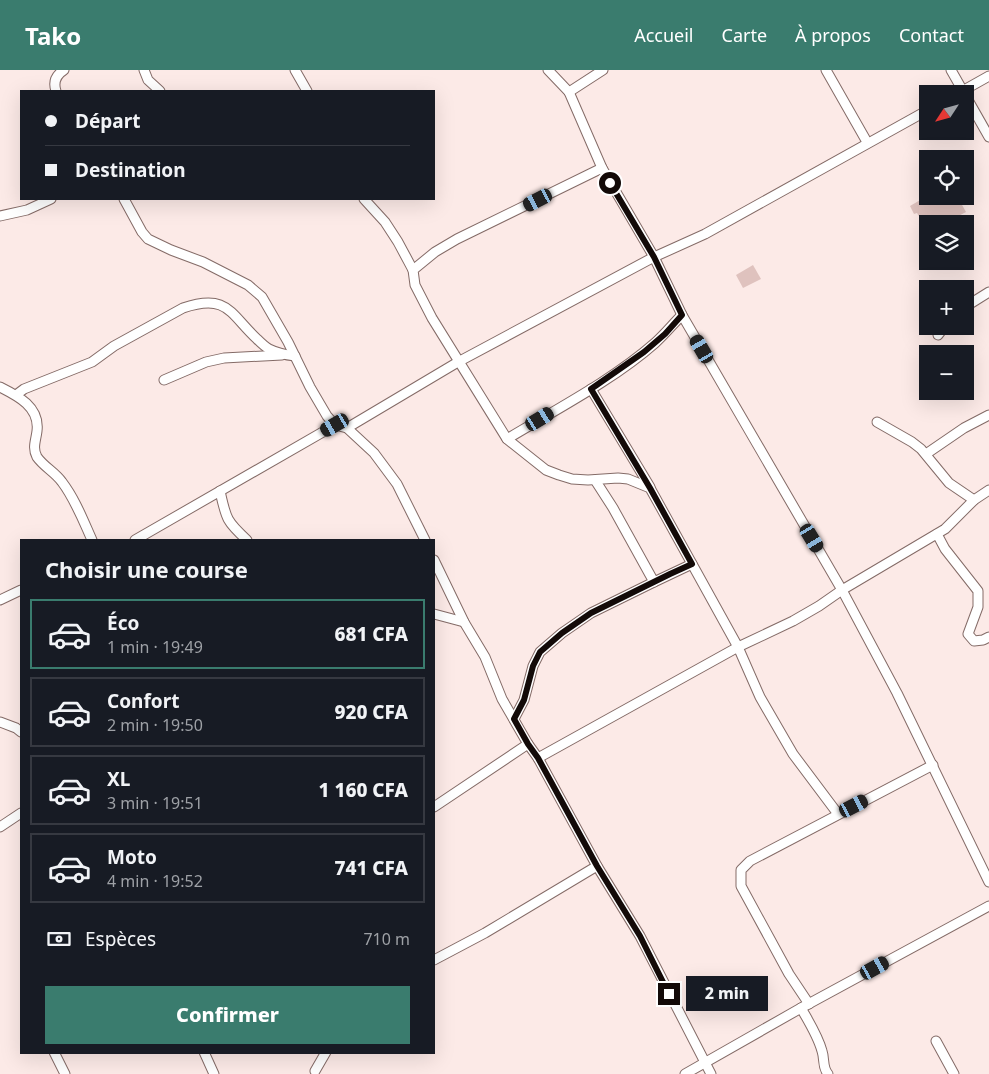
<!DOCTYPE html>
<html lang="fr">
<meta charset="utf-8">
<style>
:root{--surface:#171b24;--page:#20242c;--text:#f1f3f6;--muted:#9ea1a6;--line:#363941;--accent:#3a7c6e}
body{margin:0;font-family:"Noto Sans",sans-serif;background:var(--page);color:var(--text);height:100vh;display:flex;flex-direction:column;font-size:19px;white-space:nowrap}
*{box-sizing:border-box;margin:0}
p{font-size:16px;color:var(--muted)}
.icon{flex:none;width:28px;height:28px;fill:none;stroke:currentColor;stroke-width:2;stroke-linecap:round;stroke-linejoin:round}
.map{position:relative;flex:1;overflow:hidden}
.sheet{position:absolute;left:20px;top:469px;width:415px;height:515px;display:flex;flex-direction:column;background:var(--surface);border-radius:0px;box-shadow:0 5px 20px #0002}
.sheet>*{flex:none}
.top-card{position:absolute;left:20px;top:20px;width:415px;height:110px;border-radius:0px;box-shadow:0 5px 20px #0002;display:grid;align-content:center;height:110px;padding:0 25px;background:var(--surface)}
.needle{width:32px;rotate:234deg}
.controls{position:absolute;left:919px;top:15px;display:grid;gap:10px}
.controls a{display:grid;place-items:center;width:55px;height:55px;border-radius:0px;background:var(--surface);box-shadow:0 5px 20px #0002;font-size:25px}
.end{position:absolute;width:22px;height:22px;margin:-11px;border:6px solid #130a08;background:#fff;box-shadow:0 0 0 2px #fff}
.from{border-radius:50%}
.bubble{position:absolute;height:35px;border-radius:0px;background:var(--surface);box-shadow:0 5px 20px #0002;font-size:16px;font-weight:800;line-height:35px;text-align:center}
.car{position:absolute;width:15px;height:30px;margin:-15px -8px;border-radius:6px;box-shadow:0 0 4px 1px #0007;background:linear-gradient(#222 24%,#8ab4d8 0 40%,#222 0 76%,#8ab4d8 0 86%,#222 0)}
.top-card b{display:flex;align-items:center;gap:18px;height:48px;font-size:19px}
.top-card b+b{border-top:1px solid var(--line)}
.top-card i{width:12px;height:12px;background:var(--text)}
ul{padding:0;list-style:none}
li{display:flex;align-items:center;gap:15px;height:70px;margin:0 10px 8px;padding:0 15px;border:2px solid var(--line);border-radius:0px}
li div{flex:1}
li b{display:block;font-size:19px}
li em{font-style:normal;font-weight:800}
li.on{border-color:var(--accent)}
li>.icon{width:45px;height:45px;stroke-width:1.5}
h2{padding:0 25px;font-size:22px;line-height:60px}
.pay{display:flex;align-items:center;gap:12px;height:55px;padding:0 25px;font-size:19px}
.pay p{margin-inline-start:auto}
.action{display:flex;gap:10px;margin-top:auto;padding:10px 25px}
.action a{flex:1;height:58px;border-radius:0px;background:var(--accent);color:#fff;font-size:20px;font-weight:800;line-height:58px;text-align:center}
header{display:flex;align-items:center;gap:30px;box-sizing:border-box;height:70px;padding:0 25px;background:var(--accent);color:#fff}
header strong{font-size:24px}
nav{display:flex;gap:28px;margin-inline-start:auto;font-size:18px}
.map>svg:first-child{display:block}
.building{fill:#dfc2be}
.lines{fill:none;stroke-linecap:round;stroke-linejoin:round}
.minor-casing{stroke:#846b67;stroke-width:11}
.minor{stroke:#fff;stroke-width:9}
.route{stroke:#130a08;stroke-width:6}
</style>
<header>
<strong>Tako</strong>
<nav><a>Accueil</a><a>Carte</a><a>À propos</a><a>Contact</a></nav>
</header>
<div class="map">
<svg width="989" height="1004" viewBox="0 0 989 1004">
<rect width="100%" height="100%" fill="#fceae7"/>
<g class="building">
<polygon points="927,126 957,126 966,142 943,154 924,154 917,143 914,144 910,136"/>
<polygon points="753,195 761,209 743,218 736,205"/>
</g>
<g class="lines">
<defs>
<g id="minor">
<polyline points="144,0 148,10 160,21"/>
<polyline points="295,0 307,21"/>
<polyline points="548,0 569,22 602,98 654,187 682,245 842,520 897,623 989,812"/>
<polyline points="826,0 867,72"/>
<polyline points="951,0 989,67"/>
<path d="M56 21C53 12 56 5 64 0"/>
<polyline points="569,22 603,0"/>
<polyline points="957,24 989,6"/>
<polyline points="602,98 457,169 435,182 413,200 415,215 432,248 507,369 546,400 559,405 572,409 588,410 618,408 628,409 650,418 738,577 760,627 793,684 838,744"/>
<polyline points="124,129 142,162 148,169 171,180 203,192 248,215 262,227 288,272 310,317 327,346 335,355 347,358 374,383 397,414 425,470"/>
<polyline points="364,129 385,152 398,172 413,200"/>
<polyline points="0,146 27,140 51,129"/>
<polyline points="965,237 989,222"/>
<polyline points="938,265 945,256"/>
<polyline points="164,310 206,292 224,288 282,285"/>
<path d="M0 317C18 326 40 337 37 361 36 370 32 378 37 387 44 397 55 402 62 412 75 429 83 450 92 470"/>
<polyline points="591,319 650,417"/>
<path d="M16 325 24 319 92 292 114 276 183 238C228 223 230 244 257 269 261 273 265 277 269 279 277 283 286 285 295 286"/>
<polyline points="877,352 912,372 921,379 949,413 974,430"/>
<polyline points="347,358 458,292 654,187 705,164 928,40"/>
<path d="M507 369C555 340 613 310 655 273 665 264 673 254 682 245"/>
<polyline points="926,384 964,358 989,345"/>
<polyline points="595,410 613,438 654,512"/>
<path d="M220 421C226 448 226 451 247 470"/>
<polyline points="937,464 945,479 978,521 978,537 968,564 974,571 983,570 989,567"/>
<polyline points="135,470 335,355"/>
<polyline points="434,490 464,552 485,587 502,629 528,674 538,688 597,796 640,866 711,1004"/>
<polyline points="0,530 21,520"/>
<polyline points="434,544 464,552"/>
<polyline points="514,649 524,630 533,596 540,582 562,563 591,543 654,512 692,494"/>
<polyline points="0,652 16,658 21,662"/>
<polyline points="538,688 738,577 793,551 819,536 842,520 945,459 974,430 989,420"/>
<polyline points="434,737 528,674"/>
<polyline points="0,757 21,743"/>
<polyline points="434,890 485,863 597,796"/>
<polyline points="809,934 789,904 741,816 741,800 750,791 933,695"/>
<path d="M801 938C809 952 818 966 822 981 825 990 822 997 828 1004"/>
<polyline points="936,971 954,1004"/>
<polyline points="54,982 65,1004"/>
<polyline points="204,982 214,1004"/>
<polyline points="315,1001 326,982"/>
<polyline points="685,1004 801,938 989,836"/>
</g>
</defs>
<use href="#minor" class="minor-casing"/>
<use href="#minor" class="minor"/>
</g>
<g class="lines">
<polyline class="route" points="610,113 654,187 682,245 665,264 644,282 591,319 650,418 692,494 670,504 591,543 562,563 540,582 533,596 524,630 514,649 528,674 538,688 597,796 640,866 669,924"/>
</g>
</svg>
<div class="controls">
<a><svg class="needle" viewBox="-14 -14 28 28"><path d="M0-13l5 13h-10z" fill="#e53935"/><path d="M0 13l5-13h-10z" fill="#9ea1a6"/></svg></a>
<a><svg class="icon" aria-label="locate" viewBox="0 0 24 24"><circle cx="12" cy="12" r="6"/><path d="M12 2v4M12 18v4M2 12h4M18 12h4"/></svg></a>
<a><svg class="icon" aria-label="layers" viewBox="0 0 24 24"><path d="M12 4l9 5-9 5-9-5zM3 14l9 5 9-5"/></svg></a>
<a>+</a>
<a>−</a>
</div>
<i class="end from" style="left:610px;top:113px"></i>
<i class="end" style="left:669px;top:924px"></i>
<div class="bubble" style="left:686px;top:906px;width:82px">2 min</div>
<i class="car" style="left:538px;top:130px;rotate:243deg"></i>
<i class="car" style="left:702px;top:279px;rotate:330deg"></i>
<i class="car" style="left:540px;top:349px;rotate:59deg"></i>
<i class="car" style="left:335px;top:355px;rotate:240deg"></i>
<i class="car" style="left:812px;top:468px;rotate:149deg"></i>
<i class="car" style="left:854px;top:736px;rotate:63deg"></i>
<i class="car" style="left:875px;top:898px;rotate:61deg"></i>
<div class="top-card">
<b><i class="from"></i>Départ</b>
<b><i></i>Destination</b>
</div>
<section class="sheet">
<h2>Choisir une course</h2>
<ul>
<li class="on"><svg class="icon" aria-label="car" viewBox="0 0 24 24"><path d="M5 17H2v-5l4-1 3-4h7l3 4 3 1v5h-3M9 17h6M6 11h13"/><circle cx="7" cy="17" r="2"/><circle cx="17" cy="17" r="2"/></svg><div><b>Éco</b><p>1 min · 19:49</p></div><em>681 CFA</em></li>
<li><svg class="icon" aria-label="car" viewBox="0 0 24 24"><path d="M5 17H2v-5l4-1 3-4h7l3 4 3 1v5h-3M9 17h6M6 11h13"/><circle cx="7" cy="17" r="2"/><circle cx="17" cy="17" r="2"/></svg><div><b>Confort</b><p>2 min · 19:50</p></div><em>920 CFA</em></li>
<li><svg class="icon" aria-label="car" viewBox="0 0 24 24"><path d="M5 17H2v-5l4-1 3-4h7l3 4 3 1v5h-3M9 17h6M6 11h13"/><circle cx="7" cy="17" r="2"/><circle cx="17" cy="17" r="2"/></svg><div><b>XL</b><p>3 min · 19:51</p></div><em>1 160 CFA</em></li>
<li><svg class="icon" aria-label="car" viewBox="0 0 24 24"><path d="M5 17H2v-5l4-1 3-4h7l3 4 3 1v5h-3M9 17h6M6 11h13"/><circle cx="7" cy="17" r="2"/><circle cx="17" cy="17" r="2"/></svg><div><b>Moto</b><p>4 min · 19:52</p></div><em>741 CFA</em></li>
</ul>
<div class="pay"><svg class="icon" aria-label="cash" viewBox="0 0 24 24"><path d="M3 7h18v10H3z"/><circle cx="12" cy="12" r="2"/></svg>Espèces<p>710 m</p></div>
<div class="action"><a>Confirmer</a></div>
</section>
</div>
